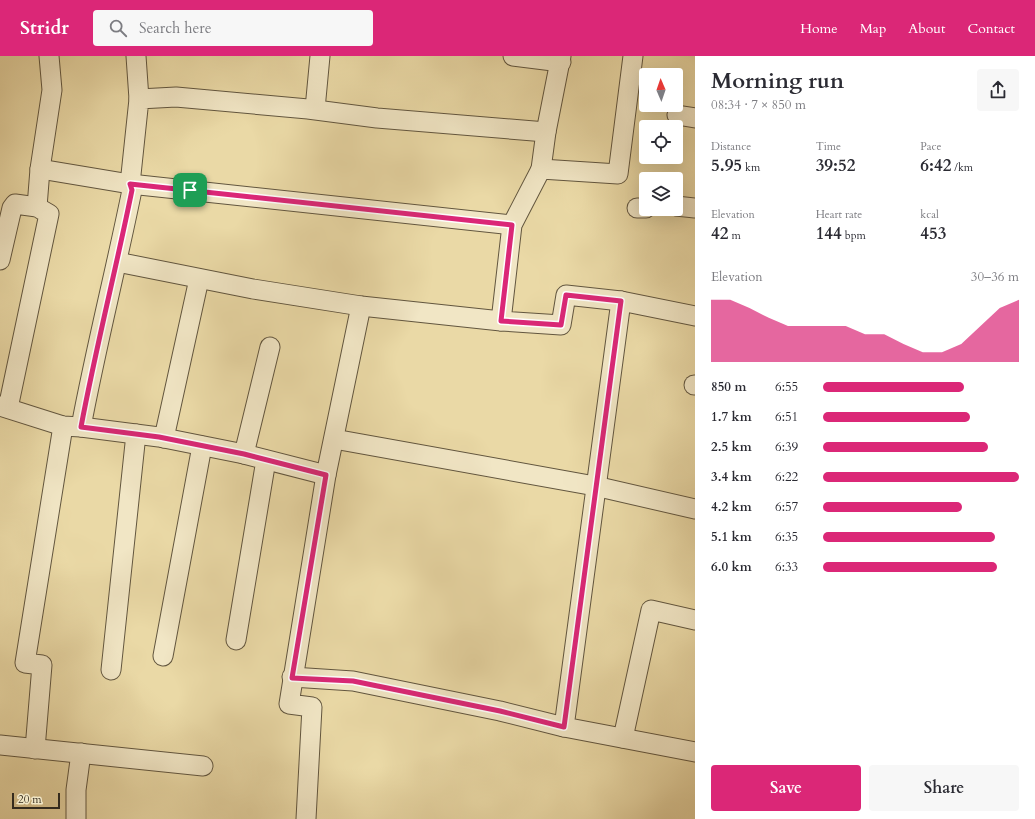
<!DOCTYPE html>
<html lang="en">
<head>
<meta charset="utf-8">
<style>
	:root { --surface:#fff; --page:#f7f7f7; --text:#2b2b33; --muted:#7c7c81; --accent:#db2777 }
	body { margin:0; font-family:Cardo,serif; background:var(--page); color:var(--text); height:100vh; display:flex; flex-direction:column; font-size:15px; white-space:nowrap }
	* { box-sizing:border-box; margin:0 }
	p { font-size:13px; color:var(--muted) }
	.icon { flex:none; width:22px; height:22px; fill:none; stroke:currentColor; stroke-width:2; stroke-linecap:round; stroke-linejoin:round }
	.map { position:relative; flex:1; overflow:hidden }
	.panel { display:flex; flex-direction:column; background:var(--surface); width:340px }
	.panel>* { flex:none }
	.needle { width:26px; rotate:358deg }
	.tools { position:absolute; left:639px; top:12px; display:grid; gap:8px }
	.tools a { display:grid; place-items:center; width:44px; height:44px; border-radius:4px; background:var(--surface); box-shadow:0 4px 16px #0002; font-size:20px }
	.scale { position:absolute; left:12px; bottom:10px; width:48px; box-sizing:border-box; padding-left:4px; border:2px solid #352b1d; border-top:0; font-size:11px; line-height:14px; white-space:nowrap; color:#352b1d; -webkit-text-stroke:3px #f1e6c5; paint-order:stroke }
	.pin { position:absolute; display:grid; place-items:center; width:34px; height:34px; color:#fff; margin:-17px; border-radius:8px; box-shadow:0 2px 6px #0006 }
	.round { display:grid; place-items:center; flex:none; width:42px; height:42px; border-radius:4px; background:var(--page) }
	.summary { display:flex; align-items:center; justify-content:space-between; height:68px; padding:0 16px }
	h1 { font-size:22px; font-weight:800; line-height:30px }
	.figures { display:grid; grid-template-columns:repeat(3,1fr); gap:6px; height:68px; padding:4px 16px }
	.figures div { display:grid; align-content:center }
	.figures b { font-size:17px; font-weight:800 }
	.figures small { font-size:11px; font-weight:400 }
	.figures p { font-size:11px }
	.chart { height:112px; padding:8px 16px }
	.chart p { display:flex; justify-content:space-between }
	.chart svg { width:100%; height:72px; margin-top:4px; fill:var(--accent); opacity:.7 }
	.primary-button { display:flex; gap:8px; margin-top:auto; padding:8px 16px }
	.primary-button a { flex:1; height:46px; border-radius:4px; background:var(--accent); color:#fff; font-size:16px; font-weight:800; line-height:46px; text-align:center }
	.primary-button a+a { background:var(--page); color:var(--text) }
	ul { padding:0 16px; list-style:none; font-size:13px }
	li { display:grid; grid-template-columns:64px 48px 1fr; align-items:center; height:30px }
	li i { height:10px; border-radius:5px; background:var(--accent) }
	header { display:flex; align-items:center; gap:24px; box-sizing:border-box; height:56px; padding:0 20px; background:var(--accent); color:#fff }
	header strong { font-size:19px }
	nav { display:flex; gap:22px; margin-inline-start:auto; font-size:14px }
	.search { width:280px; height:36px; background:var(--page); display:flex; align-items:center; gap:10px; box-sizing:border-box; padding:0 14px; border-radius:4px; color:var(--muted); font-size:15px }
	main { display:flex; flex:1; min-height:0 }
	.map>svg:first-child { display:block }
</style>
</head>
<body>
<header>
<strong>Stridr</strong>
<div class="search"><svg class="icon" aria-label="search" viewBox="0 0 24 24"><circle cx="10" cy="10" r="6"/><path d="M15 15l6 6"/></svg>Search here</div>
<nav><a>Home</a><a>Map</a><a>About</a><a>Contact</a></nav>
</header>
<main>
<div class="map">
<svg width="695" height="763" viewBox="0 0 695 763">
	<rect width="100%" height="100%" fill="#ead9a6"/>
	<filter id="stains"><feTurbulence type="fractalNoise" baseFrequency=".005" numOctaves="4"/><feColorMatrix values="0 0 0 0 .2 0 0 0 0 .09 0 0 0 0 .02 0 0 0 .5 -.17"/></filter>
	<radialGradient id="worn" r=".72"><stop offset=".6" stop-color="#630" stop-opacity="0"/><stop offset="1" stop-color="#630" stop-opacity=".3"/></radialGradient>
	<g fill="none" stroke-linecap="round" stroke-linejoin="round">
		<g stroke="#62563f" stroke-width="21">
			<g id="minor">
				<path d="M136,0L139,43"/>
				<path d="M513,0L561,6"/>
				<path d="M633,0L618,118L541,113L512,169L501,265L561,269L566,239L621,245L695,260"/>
				<path d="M315,53L320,0"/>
				<path d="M677,59L695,62"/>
				<path d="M40,113L130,128L512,169"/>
				<path d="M541,113L546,76L561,0"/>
				<path d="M676,150L695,152"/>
				<path d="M37,151L40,113L52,34L49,0"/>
				<path d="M637,152H646"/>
				<path d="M0,204L12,152L15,148L37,151L49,158L8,352"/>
				<path d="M117,206L253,233L361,250L501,265"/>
				<path d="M621,245C601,387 584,529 564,671L695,696"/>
				<path d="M694,329H695"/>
				<path d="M0,350L63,370L81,371L159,381L244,398L326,419"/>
				<path d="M81,371C96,291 116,213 132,134L130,128L139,43L176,41L308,53L377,62L546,76"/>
				<path d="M164,382L199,223"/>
				<path d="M334,383L595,430L695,453"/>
				<path d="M244,398L270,291"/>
				<path d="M236,584L266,404"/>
				<path d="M163,600L202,390"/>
				<path d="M111,614L136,378"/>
				<path d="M292,621L353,625L500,655L564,671"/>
				<path d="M623,682L651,554L695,564"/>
				<path d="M0,689L203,710"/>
				<path d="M35,693L42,609L25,607L63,370"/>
				<path d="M76,763V734L81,697"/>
				<path d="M306,763L312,651L289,648L326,419L361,250"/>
			</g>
		</g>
		<use href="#minor" stroke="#f1e6c5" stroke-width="19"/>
	</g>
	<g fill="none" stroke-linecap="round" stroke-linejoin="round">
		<g stroke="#fff" stroke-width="8">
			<path id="route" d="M130,128L512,169L501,265L561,269L566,239L621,245C601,387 584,529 564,671L500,655L353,625L292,622L326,419L244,398L159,381L81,371C96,291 116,213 132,134Z"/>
		</g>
		<use href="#route" stroke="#db2777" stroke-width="5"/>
	</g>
	<rect width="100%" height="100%" filter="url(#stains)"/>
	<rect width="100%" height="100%" fill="url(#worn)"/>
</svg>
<div class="tools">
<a><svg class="needle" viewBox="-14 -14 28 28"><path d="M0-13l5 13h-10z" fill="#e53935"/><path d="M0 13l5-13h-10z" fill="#7c7c81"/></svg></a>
<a><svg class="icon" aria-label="locate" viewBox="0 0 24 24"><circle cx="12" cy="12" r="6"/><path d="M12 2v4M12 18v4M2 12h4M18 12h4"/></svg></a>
<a><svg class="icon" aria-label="layers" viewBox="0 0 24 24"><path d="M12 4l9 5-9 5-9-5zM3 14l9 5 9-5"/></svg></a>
</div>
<div class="scale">20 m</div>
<div class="pin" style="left:190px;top:134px;background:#1e9e55"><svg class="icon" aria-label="arrive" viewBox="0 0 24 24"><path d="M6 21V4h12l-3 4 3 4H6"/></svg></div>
</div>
<section class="panel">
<div class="summary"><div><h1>Morning run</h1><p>08:34 · 7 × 850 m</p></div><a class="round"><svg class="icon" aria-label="share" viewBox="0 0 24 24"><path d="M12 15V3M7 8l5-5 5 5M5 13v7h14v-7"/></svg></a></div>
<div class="figures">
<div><p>Distance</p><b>5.95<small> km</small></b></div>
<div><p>Time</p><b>39:52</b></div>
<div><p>Pace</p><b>6:42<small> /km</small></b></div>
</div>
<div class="figures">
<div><p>Elevation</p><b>42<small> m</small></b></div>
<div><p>Heart rate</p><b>144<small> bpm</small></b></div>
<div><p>kcal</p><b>453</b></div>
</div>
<div class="chart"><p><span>Elevation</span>30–36 m</p>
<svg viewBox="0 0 160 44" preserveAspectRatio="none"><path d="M0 44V6L10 6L20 11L30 17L40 22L50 22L60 22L70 22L80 27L90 27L100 33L110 38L120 38L130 33L140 22L150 11L160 6V44z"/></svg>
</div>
<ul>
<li><b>850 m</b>6:55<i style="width:72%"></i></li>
<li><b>1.7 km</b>6:51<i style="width:75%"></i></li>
<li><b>2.5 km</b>6:39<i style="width:84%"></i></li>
<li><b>3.4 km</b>6:22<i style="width:100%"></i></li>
<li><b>4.2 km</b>6:57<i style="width:71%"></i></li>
<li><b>5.1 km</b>6:35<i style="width:88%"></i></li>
<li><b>6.0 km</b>6:33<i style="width:89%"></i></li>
</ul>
<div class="primary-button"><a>Save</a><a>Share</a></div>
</section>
</main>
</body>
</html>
